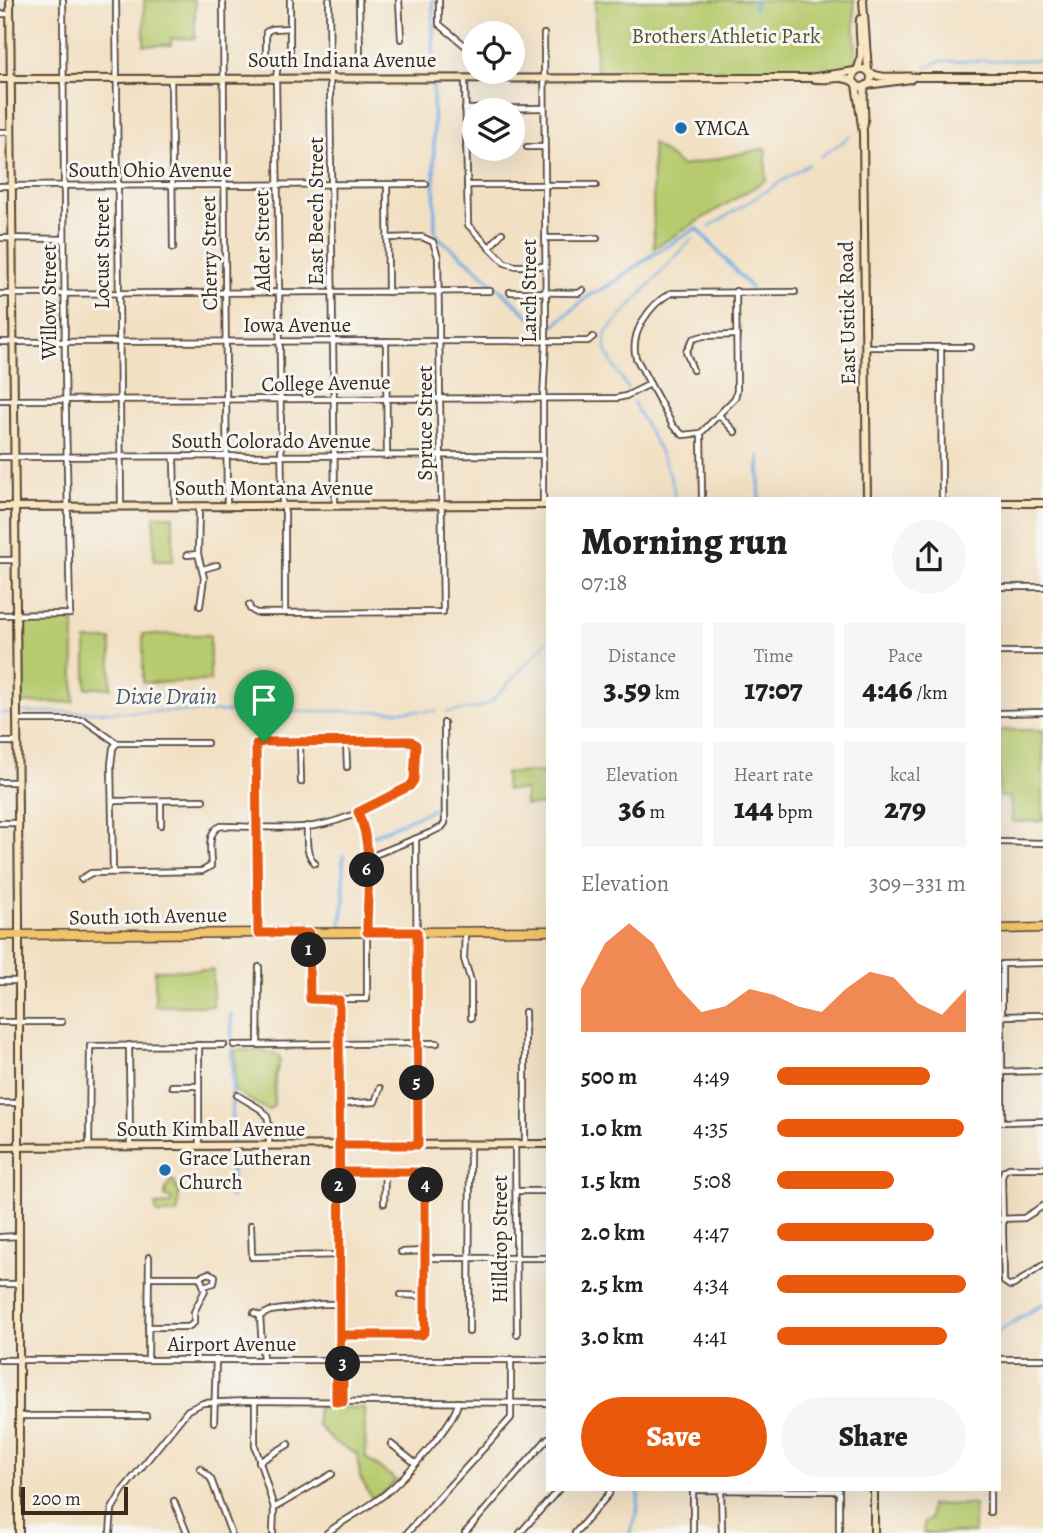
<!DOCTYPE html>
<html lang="en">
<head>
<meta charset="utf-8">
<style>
	:root { --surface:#fff; --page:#f6f6f6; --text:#202124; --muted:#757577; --accent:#ea580c }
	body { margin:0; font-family:Alegreya,serif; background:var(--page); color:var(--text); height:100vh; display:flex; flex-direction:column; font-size:26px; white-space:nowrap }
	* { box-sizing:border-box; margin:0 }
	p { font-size:23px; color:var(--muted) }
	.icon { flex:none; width:38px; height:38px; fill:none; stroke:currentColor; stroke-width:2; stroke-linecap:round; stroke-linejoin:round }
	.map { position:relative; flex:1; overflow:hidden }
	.side { position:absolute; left:546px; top:497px; width:455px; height:994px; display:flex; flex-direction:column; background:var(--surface); border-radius:0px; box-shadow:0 7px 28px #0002 }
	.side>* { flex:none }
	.tools { position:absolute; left:462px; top:21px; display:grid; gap:14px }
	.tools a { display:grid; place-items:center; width:63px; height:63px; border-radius:50%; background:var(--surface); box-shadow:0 7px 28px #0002; font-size:35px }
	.scale { position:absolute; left:21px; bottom:18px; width:107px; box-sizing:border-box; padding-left:7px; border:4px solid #3b2a1e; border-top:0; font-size:19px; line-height:24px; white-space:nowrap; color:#3b2a1e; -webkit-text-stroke:5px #f6f6f2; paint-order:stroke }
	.pin { position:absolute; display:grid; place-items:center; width:60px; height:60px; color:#fff; margin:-72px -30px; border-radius:50% 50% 50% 0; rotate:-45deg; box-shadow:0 0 7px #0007 }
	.pin .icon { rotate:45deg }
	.km { position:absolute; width:35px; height:35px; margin:-18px; border-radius:50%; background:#222; color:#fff; font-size:19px; line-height:35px; text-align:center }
	.round { display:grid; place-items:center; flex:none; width:74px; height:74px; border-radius:37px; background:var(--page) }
	.headline { display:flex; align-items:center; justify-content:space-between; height:119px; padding:0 35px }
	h1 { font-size:38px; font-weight:800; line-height:52px }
	.metrics { display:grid; grid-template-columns:repeat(3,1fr); gap:10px; height:119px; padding:7px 35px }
	.metrics div { display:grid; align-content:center; border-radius:0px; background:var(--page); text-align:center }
	.metrics b { font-size:30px; font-weight:800 }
	.metrics small { font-size:19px; font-weight:400 }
	.metrics p { font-size:19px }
	.chart { height:196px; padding:14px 35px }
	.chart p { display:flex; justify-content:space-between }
	.chart svg { width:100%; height:126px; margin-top:7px; fill:var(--accent); opacity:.7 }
	.button { display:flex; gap:14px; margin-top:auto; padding:14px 35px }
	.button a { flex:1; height:80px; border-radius:42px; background:var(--accent); color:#fff; font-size:28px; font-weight:800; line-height:80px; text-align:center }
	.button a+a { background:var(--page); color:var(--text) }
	ul { padding:0 35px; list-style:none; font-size:23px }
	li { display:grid; grid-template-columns:112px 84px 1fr; align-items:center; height:52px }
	li i { height:18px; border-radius:9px; background:var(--accent) }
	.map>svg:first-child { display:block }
</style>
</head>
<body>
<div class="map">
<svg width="1043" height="1533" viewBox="0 0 1043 1533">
	<rect width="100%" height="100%" fill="#f6f6f2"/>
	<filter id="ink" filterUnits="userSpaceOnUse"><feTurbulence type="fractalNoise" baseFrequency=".0143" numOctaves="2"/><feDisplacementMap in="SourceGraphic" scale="14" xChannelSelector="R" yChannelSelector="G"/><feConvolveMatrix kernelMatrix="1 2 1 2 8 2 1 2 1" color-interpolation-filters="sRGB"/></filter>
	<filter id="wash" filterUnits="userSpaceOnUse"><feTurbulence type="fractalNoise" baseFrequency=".00686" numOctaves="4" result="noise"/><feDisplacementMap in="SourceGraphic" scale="28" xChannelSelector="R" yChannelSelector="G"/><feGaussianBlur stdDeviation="1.57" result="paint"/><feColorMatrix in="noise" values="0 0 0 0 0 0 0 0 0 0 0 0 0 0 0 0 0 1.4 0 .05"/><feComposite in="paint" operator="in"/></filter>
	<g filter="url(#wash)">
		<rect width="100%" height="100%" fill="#f2e0c3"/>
		<g fill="#b7ca6e" stroke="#797a46" stroke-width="2">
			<path d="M144,0H195V38L171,39V45H144Z"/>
			<path d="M595,0H854L856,60L850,66L832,70L596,71Z"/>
			<path d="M652,143L682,166L766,148V180L654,248Z"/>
			<rect x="154" y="516" width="19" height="45"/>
			<path d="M74,620V702L21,703L20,622Z"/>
			<path d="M143,634L210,635V681L143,683Z"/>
			<rect x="86" y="640" width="25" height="48"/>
			<path d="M999,730H1043V821L1012,822L1010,797H999Z"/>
			<path d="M544,772V805H525V790H506L505,773Z"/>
			<rect x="155" y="970" width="58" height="36"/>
			<path d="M235,1050H261L279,1056L280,1061L275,1077L274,1106L268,1110L235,1091Z"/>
			<path d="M172,1180L175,1182L176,1188H179L178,1211L176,1214H157L155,1205L171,1204V1198L165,1197C165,1190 166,1186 172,1180Z"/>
			<path d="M317,1407L364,1408L366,1458L396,1480L387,1490L372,1499L360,1477L357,1454L332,1441L317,1424Z"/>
			<path d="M974,1504V1533H923L924,1523L930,1519V1505Z"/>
		</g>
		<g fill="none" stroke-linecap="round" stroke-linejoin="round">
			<g stroke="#71aee3" stroke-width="2">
				<path d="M926,68L940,61L1043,60"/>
				<path d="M820,157L851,136"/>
				<path d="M709,227L809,164"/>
				<path d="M628,389C619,373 600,351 606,332L693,238"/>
				<path d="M633,402C647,430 673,467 675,499"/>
				<path d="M23,712L436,711"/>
				<path d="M447,712L477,708L491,702L548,641"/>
				<path d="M0,713H10"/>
			</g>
			<g stroke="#71aee3" stroke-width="3.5">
				<path d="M754,8L756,0"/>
				<path d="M433,73V0"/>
				<path d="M433,83L435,231L439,238L468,261L540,326"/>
				<path d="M553,326L590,295L610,285L652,255L697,228L751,288"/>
				<path d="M759,456V499"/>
				<path d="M372,836L438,807"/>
				<path d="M341,925L344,901L343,856"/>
				<path d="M231,1014L232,1040"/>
				<path d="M232,1049V1142"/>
				<path d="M231,1198L232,1149"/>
				<path d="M999,1331L1043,1304"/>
				<path d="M630,1533L637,1513L639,1489"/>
			</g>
		</g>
	</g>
	<g filter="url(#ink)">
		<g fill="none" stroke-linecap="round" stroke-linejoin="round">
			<g stroke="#564537" stroke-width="8">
				<g id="street">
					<path d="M116,0L121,506"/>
					<path d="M223,0L227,506"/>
					<path d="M329,0L335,506"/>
					<path d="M359,0L360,60"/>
					<path d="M399,0L401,39"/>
					<path d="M439,0V24L468,48"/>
					<path d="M0,14H10"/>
					<path d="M278,63L266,54V32L272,29L290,28"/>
					<path d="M171,78L173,248"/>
					<path d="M465,79L468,225L505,263L516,266H545"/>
					<path d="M465,109L543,108"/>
					<path d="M0,132H11"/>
					<path d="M466,147H474"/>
					<path d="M527,147H544"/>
					<path d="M387,185L388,292"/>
					<path d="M467,185H596"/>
					<path d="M0,186L426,184"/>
					<path d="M0,238L64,239"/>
					<path d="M545,238H597"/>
					<path d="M489,248L502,233"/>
					<path d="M510,292L579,293L583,290"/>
					<path d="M0,294L490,291"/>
					<path d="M386,341L387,456"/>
					<path d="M0,342L588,341L593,337"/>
					<path d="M865,347H971"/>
					<path d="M941,347L942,499"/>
					<path d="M693,370L686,352L693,339L703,336L737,335"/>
					<path d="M0,400L617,398L626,396L650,384"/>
					<path d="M719,415L735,432"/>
					<path d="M701,433L683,435L673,426L636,358C629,333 650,304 671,293L795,292"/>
					<path d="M0,457L543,455"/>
					<path d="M174,457L175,506"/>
					<path d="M702,499L701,433L735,398L737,390L736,291"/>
					<path d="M543,505V399L546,341L544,34"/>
					<path d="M199,506L198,554L204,578L200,606"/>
					<path d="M187,555L198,554"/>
					<path d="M0,560H15"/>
					<path d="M203,569L217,565"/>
					<path d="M999,587H1043"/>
					<path d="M249,605L250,609L256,613L443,612L438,257L433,242L422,237L388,238"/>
					<path d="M285,613V513L282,501L276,78L278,63L287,57L290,51V0"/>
					<path d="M0,615L70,614L65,370L63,0"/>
					<path d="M999,652H1043"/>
					<path d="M999,713L1043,712"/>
					<path d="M17,720H84L117,743H207"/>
					<path d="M346,741L347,767"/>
					<path d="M0,742H17"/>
					<path d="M300,742L301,782"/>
					<path d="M0,782H17"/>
					<path d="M112,801L203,800"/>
					<path d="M161,801V825"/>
					<path d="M0,823H18"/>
					<path d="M307,826C307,840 305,853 315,863"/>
					<path d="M416,839L418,1144"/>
					<path d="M999,842L1043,843"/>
					<path d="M367,858L432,832L442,827L445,823L444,723"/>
					<path d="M113,872L111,765L113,748L117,743"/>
					<path d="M81,879L91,873L202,871L211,866C211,852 206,831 221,826C251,826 285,830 314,826C347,821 382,802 410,786L414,780L416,745L414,742L257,743L256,744L258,933"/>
					<path d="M465,932L464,959L471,981V1018"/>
					<path d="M309,933L310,999H367V844L365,829L358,812"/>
					<path d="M1043,963L1002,964V1122L1043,1121"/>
					<path d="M0,981H19"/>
					<path d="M339,1000L340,1360"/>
					<path d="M525,1012V1144"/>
					<path d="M1003,1016L1043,1015"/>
					<path d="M0,1022H62"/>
					<path d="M129,1045L130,1147"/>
					<path d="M199,1045V1146"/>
					<path d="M234,1045L437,1043"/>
					<path d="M258,1045L259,967"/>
					<path d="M1002,1072L1043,1071"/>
					<path d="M172,1086H199"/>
					<path d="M237,1095C268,1115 270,1107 269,1146"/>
					<path d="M0,1103H18"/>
					<path d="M339,1104L375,1102L380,1088"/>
					<path d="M515,1144L517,1334"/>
					<path d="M89,1147L90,1046L224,1045"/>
					<path d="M1043,1168H1009L1004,1171L1002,1177L1004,1282L1010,1286L1014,1285L1043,1265"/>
					<path d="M339,1172H421L426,1178V1331L422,1335L340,1336"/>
					<path d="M516,1191H548"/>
					<path d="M384,1203L385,1172"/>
					<path d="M999,1219L1024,1218L1043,1206"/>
					<path d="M251,1225L252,1257L340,1255"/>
					<path d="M0,1237L19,1236"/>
					<path d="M401,1252L425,1251"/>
					<path d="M425,1258H548"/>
					<path d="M149,1277H200L209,1273L215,1276L214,1283L204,1286"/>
					<path d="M0,1284H19"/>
					<path d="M401,1295L425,1296"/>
					<path d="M254,1313L260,1316"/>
					<path d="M148,1327H188L194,1323V1312L205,1290L200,1277"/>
					<path d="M469,1332L470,1145"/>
					<path d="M148,1359L149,1257"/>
					<path d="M999,1359H1043"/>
					<path d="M0,1360H548"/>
					<path d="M263,1360L260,1316L270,1311L321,1304H340"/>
					<path d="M336,1360V1402"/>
					<path d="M255,1401V1446L274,1508L273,1533"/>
					<path d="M343,1402V1360"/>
					<path d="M20,1416H146"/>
					<path d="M214,1422L216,1359"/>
					<path d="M391,1444L415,1463"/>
					<path d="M259,1462L289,1444"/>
					<path d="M200,1468L211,1479L231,1533"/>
					<path d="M990,1489V1512"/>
					<path d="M693,1490L839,1491V1533"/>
					<path d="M693,1490V1533"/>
					<path d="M721,1490L722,1533"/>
					<path d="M174,1501L187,1533"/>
					<path d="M274,1508L332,1474"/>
					<path d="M110,1533L112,1509L123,1490L188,1410L203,1403L247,1401L548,1403"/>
					<path d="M327,1533C345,1519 367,1509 385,1494C403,1479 456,1423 458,1402"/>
					<path d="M407,1533L511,1418V1359"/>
					<path d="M465,1533L548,1438"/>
					<path d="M520,1533L559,1489"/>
					<path d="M575,1533L609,1494L610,1489"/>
				</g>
			</g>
			<g stroke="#564537" stroke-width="10">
				<g id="secondary">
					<path d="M10,0L19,915V1533"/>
					<path d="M863,0L868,71"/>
					<circle cx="862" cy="78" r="9"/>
					<path d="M857,70C865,55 858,36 860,19"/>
					<path d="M870,73C883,80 901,75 917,77H1043"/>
					<path d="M811,78C826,83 840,73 854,82"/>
					<path d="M0,79L809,78L855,71"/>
					<path d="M856,84L863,133L867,499"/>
					<path d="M867,85L911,79"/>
					<path d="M863,128C867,114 861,101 865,86"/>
					<path d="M999,503H1043"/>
					<path d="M0,507L548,505"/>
					<path d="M0,1147L548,1144"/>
					<path d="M874,1489V1533"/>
				</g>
			</g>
			<g stroke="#564537" stroke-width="11">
				<g id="primary">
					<path d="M999,929L1043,928"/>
					<path d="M0,935L548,931"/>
				</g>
			</g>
			<use href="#street" stroke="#fff" stroke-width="4.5"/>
			<use href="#secondary" stroke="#f9e7c3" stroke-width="6"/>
			<use href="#primary" stroke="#f1c36a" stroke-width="8"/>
		</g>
	</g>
	<g fill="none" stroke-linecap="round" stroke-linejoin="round" filter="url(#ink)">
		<g stroke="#fff" stroke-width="14">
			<path id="route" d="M264,742L256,744L258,933H309L310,999L339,1000C339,1120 339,1240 340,1360H336V1402H343V1360H340V1335H422L425,1331V1175L421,1172H339V1145H418L417,932H367C367,893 374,848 358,812L410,786L414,780L416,745L411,741L264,742"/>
		</g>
		<use href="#route" stroke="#ea580c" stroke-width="9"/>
	</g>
	<g fill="#1f6fb2" stroke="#f6f6f2" stroke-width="2.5">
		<circle cx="681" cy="128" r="7"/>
		<circle cx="165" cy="1170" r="7"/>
	</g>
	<g text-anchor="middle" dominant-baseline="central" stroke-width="6" stroke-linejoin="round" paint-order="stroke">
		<g font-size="21" fill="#5a5232" stroke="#f6f6f2">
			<text x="726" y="36">Brothers Athletic Park</text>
		</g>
		<g font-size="21" fill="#3b2a1e" stroke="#f6f6f2">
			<text x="342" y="60">South Indiana Avenue</text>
			<text x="150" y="170">South Ohio Avenue</text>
			<text transform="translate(316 211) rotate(-90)">East Beech Street</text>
			<text transform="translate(262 241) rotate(-91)">Alder Street</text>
			<text transform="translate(102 253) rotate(-90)">Locust Street</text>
			<text transform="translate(209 253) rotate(-91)">Cherry Street</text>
			<text transform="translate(529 291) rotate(-90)">Larch Street</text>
			<text transform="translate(49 302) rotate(-90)">Willow Street</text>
			<text transform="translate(847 313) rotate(-91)">East Ustick Road</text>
			<text x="297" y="325">Iowa Avenue</text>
			<text transform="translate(326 383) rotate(-1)">College Avenue</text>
			<text transform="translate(425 423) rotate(-90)">Spruce Street</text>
			<text x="271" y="441">South Colorado Avenue</text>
			<text x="274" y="488">South Montana Avenue</text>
			<text transform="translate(148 916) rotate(-1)">South 10th Avenue</text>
			<text x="211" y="1129">South Kimball Avenue</text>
			<text transform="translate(500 1239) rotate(-90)">Hilldrop Street</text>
			<text x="232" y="1344">Airport Avenue</text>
		</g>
		<g font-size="21" fill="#3b2a1e" stroke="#f6f6f2" text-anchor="start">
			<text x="695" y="128">YMCA</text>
			<text x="179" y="1158">Grace Lutheran<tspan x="179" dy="24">Church</tspan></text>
		</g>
		<g font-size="23" font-style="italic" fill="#4e5863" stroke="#f6f6f2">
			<text x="166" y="696">Dixie Drain</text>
		</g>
	</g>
</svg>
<div class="tools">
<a><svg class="icon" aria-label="locate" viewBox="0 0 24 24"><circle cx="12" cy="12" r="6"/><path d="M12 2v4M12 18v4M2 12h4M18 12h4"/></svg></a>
<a><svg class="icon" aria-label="layers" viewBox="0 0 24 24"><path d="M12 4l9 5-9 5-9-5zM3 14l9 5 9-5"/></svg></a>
</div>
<div class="scale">200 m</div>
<div class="pin" style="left:264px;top:742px;background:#1e9e55"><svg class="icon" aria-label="arrive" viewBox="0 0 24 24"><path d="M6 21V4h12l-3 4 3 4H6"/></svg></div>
<b class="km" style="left:309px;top:950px">1</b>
<b class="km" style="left:339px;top:1186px">2</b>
<b class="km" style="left:343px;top:1364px">3</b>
<b class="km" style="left:426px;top:1185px">4</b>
<b class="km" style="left:417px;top:1083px">5</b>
<b class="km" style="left:367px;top:870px">6</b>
<section class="side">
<div class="headline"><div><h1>Morning run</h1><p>07:18</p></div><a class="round"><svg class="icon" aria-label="share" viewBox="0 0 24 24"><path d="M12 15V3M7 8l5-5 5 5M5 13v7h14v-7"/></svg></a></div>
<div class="metrics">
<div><p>Distance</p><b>3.59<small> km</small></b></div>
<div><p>Time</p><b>17:07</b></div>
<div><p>Pace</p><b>4:46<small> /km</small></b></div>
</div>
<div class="metrics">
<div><p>Elevation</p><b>36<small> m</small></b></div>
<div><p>Heart rate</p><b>144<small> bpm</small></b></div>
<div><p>kcal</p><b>279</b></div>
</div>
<div class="chart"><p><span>Elevation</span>309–331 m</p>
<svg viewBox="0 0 160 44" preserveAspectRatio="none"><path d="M0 44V29L10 13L20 6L30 13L40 28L50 37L60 35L70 29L80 31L90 35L100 37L110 29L120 23L130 25L140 34L150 38L160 29V44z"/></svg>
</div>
<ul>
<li><b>500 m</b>4:49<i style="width:81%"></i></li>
<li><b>1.0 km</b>4:35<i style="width:99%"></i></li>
<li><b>1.5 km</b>5:08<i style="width:62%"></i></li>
<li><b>2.0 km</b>4:47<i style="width:83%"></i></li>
<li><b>2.5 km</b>4:34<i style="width:100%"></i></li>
<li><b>3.0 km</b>4:41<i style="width:90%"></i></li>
</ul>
<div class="button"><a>Save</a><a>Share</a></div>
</section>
</div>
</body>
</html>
